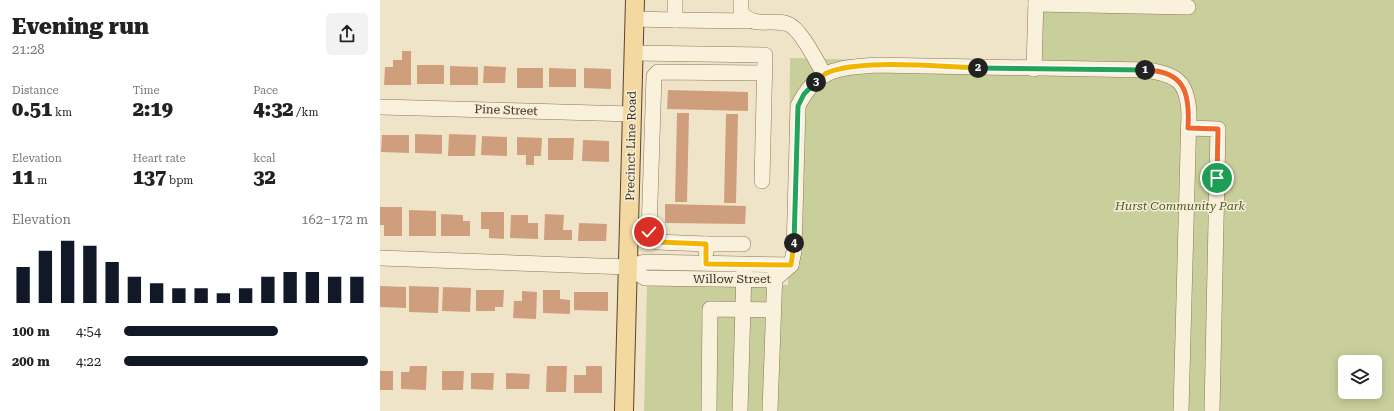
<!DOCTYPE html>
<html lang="en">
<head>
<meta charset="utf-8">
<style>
	:root { --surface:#fff; --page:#f2f2f2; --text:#222; --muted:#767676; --accent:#111827 }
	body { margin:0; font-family:"Roboto Serif",serif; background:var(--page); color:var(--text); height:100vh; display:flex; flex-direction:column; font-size:15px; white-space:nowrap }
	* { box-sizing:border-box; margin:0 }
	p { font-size:13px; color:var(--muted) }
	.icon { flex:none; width:22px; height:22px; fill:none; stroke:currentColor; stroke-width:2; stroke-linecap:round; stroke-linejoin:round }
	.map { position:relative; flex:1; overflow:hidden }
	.sheet { display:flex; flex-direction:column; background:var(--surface); width:380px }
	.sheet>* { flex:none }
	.buttons { position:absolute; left:958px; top:355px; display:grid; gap:8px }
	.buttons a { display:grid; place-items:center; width:44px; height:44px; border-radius:6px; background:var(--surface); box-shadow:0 2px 10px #0003; font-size:20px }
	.pin { position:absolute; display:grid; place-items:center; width:34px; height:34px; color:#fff; margin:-17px; border:2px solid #fff; border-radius:50%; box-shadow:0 1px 4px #0007 }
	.km { position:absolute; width:20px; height:20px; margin:-10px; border-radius:50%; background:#222; color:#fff; font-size:11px; line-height:20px; text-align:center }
	.round { display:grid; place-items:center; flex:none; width:42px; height:42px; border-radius:6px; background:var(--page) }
	.head { display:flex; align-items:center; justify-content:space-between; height:68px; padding:0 12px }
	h1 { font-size:22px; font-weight:800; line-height:30px }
	.figures { display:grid; grid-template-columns:repeat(3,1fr); gap:6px; height:68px; padding:4px 12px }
	.figures div { display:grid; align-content:center }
	.figures b { font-size:20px; font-weight:800 }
	.figures small { font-size:11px; font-weight:400 }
	.figures p { font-size:11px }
	.chart { height:112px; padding:8px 12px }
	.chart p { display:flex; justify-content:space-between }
	.chart svg { width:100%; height:72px; margin-top:4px; stroke:var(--accent); stroke-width:6 }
	ul { padding:0 12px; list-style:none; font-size:13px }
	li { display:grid; grid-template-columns:64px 48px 1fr; align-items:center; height:30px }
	li i { height:10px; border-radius:5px; background:var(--accent) }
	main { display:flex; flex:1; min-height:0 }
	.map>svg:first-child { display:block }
</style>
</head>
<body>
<main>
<section class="sheet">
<div class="head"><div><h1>Evening run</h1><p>21:28</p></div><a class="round"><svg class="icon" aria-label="share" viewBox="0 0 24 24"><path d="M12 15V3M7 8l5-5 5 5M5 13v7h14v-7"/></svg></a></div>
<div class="figures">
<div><p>Distance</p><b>0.51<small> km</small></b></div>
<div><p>Time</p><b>2:19</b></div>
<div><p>Pace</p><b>4:32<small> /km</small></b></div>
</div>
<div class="figures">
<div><p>Elevation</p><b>11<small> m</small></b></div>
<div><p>Heart rate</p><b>137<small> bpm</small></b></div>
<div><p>kcal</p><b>32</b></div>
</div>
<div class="chart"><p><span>Elevation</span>162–172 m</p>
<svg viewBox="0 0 160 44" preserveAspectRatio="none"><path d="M5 44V22M15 44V12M25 44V6M35 44V9M45 44V19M55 44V28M65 44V32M75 44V35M85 44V35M95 44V38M105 44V35M115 44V28M125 44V25M135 44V25M145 44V28M155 44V28"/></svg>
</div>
<ul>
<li><b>100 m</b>4:54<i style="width:63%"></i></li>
<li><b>200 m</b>4:22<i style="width:100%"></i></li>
</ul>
</section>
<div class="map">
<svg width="1014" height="411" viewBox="0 0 1014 411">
	<rect width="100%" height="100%" fill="#f0e4c8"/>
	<path fill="#c9cf9b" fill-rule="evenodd" d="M649,0H1014V411H264L267,285H408L410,58L647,64ZM965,362H995V392H965Z"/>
	<g fill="#cf9f7d">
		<path d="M22,51H31V85H4L5,67H13V60H22Z"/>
		<rect x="37" y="65" width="27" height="19"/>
		<path d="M70,66L98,67V85H70Z"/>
		<path d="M104,66L126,67L125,83H103Z"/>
		<rect x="137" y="68" width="26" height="20"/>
		<path d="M169,68L196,69V87H169Z"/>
		<path d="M204,68L231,69V89L204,88Z"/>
		<path d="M288,90L368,92V111L287,109Z"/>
		<path d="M297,113H309L307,202H295Z"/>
		<path d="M346,114H358L356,203H344Z"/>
		<path d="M35,134L62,135V154L35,153Z"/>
		<path d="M69,134L96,135L95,156H68Z"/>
		<path d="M2,135H29V153L1,152Z"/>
		<path d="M102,136L127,137V156L101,155Z"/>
		<path d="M137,137L162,138L161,156H154V165H146V155H137Z"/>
		<path d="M168,138H194L193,160H168Z"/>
		<path d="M203,140L229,141V162L202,161Z"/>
		<path d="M285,204L366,206L365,224L285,223Z"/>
		<path d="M0,207H22V236H4V225H0Z"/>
		<path d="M29,210L56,211V236H29Z"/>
		<path d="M101,212H124V239L109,238V229H101Z"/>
		<path d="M61,214L83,215V221H90V236H61Z"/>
		<path d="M165,214L184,215L183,230H192V240H164Z"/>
		<path d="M131,215H148V223H158V239L130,238Z"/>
		<path d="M199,223L227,224L226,241H198Z"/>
		<path d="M0,286L26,287V308L0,307Z"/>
		<path d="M29,286L59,287L58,313L29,312Z"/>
		<path d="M63,287L91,288L90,312L62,311Z"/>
		<path d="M96,290H124L123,307H115V311H96Z"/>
		<path d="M163,290H180V299L190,300V314L163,313Z"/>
		<path d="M142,291L157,292L156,319L133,318L134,301H142Z"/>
		<path d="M194,292H228V311L194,310Z"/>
		<path d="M30,366H47L46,390L21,389V372H29Z"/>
		<path d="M167,366H187L186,392H166Z"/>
		<path d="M206,366H222V393H194V375H206Z"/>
		<rect x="0" y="371" width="13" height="19"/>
		<path d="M62,371H84L83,390H62Z"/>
		<path d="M91,373H114L113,390L91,389Z"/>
		<path d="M126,373L150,374L149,389H126Z"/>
	</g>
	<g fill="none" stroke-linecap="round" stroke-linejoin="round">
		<g stroke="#8d765c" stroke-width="16">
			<g id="minor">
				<path d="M295,0V20L369,21"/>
				<path d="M361,0V13C376,29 390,18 408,24C420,28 437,62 444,74"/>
				<path d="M656,4L808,7"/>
				<path d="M255,19L295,20"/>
				<path d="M254,53L385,55L382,181"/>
				<path d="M654,69L656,0"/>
				<path d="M0,107L252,114"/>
				<path d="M808,128L838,129L832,411"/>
				<path d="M326,244L277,242L271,239L269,232L274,76L278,72L384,73"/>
				<path d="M326,252V244H363"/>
				<path d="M0,258L248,267L265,262L411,265"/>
				<path d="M411,265L414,251L418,106C436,69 458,68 495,65L767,70C797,75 807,81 809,113L801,411"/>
				<path d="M248,267L265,278L394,280L411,265"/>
				<path d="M329,411L330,309L393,310"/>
				<path d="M360,411L364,270"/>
				<path d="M390,411L395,271"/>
			</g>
		</g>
		<g stroke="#5b4430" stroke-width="20">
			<path id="major" d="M244,411L255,0"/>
		</g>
		<use href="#minor" stroke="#faf1dc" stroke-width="15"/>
		<use href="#major" stroke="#f3d9a0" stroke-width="18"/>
	</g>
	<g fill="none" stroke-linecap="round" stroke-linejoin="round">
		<g stroke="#fff" stroke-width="8">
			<path id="split-1" d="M765,70C805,71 810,93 808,128L838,129L837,178"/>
		</g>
		<g stroke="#fff" stroke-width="8">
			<path id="split-2" d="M598,68L765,70"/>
		</g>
		<g stroke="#fff" stroke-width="8">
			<path id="split-3" d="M436,82C439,80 442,76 445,74C473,58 563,67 598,68"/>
		</g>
		<g stroke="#fff" stroke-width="8">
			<path id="split-4" d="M414,243L418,106L424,94L436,82"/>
		</g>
		<g stroke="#fff" stroke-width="8">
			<path id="split-5" d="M269,232L271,239L277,242L326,244V264L411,265L414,243"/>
		</g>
		<use href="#split-1" stroke="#f0652b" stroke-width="5"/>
		<use href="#split-2" stroke="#22a559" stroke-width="5"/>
		<use href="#split-3" stroke="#f5b400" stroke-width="5"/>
		<use href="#split-4" stroke="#22a559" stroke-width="5"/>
		<use href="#split-5" stroke="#f5b400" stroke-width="5"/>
	</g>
	<g text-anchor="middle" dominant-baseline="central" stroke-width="3" stroke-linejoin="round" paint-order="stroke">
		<g font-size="12" fill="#3d2e20" stroke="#f7eed8">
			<text transform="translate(126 110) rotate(2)">Pine Street</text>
			<text transform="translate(251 146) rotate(-89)">Precinct Line Road</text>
			<text x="352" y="279">Willow Street</text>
		</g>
		<g font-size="12" font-style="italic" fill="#4d5a26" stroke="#f7eed8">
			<text x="800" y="206">Hurst Community Park</text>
		</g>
	</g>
</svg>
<div class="buttons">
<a><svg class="icon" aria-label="layers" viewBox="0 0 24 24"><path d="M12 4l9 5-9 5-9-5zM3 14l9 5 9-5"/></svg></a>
</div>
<div class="pin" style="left:837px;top:178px;background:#1e9e55"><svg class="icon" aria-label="arrive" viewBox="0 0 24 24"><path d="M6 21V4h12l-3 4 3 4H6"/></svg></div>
<div class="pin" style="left:269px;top:232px;background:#d93025"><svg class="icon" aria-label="check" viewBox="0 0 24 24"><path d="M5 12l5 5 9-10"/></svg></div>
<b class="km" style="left:765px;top:70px">1</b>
<b class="km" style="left:598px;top:68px">2</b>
<b class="km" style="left:436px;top:82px">3</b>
<b class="km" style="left:414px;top:243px">4</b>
</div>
</main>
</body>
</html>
